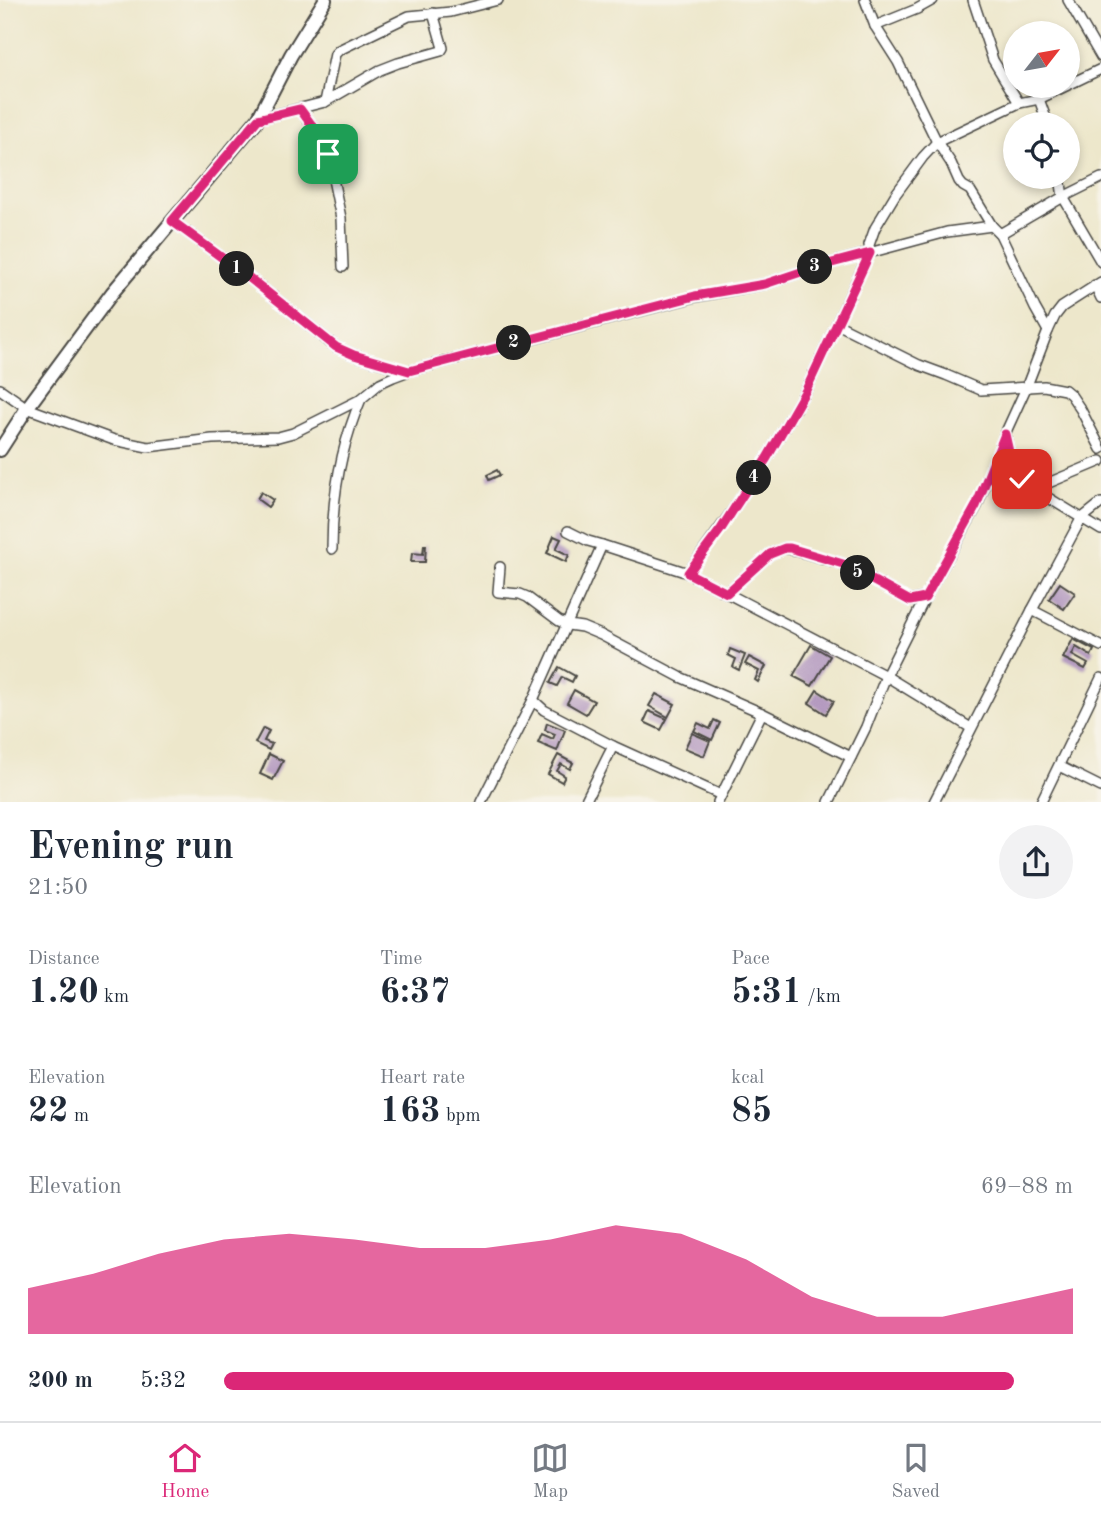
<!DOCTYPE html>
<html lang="en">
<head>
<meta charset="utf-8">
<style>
	:root { --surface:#fff; --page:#f2f2f3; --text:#1f2937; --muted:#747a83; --line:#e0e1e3; --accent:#db2777 }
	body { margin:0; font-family:"Old Standard TT",serif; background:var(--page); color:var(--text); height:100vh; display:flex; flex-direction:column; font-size:26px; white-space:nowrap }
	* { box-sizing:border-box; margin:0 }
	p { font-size:23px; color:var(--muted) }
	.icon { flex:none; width:38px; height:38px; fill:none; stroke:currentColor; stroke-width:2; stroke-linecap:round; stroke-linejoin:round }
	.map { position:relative; height:802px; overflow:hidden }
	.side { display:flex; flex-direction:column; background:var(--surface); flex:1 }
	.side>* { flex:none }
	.needle { width:46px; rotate:59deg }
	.fabs { position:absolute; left:1003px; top:21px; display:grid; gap:14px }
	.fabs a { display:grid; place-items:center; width:77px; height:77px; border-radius:50%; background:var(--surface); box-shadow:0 4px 10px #0003; font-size:35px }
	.pin { position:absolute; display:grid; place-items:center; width:60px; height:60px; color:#fff; margin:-30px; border-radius:14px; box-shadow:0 4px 10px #0006 }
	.km { position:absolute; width:35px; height:35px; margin:-18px; border-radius:50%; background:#222; color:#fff; font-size:19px; line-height:35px; text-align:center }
	.round { display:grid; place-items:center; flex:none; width:74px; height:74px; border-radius:37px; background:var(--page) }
	.overview { display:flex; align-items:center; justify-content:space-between; height:119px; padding:0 28px }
	h1 { font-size:38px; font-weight:600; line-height:52px }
	.metrics { display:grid; grid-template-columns:repeat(3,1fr); gap:10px; height:119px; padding:7px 28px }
	.metrics div { display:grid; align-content:center }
	.metrics b { font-size:35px; font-weight:600 }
	.metrics small { font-size:19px; font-weight:400 }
	.metrics p { font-size:19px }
	.chart { height:196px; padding:14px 28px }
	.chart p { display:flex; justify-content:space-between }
	.chart svg { width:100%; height:126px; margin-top:7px; fill:var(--accent); opacity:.7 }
	ul { padding:0 28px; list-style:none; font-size:23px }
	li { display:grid; grid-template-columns:112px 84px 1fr; align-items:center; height:52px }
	li i { height:18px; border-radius:9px; background:var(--accent) }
	.menu { display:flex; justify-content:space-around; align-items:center; height:98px; border-top:2px solid var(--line); background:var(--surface); font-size:19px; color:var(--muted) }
	.menu a { display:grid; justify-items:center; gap:4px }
	.menu .on { color:var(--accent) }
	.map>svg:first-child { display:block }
</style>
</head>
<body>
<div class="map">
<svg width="1101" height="802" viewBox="0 0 1101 802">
	<rect width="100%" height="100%" fill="#f7f3e8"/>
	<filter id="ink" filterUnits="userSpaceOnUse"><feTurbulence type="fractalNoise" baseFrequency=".0143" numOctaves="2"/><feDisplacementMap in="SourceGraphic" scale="14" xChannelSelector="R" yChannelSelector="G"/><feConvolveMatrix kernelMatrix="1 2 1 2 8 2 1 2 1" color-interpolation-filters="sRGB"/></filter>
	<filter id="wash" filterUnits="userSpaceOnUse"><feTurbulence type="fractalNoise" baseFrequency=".00686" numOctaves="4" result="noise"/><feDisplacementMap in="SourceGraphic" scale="28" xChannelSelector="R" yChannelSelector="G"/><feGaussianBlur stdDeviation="1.57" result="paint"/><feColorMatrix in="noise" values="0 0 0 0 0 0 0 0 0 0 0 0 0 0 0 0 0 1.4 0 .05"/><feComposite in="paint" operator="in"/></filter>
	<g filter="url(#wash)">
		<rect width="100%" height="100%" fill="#ede7cb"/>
		<g id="blocks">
			<g fill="#b49ac0">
				<path d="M497,470L500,475L489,480L487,475Z"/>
				<path d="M261,492L273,500L268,507L257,499Z"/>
				<path d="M554,536L561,539L556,549L569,555L566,562L547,553Z"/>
				<path d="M424,545H426L425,562H411L412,553L423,554Z"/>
				<path d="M1060,583L1075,593L1064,609L1049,599Z"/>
				<path d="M1073,639L1094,650L1091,656L1076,647L1072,655L1088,664L1085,669L1063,658Z"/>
				<path d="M811,645L830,656L812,686L793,676Z"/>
				<path d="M730,649L745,655L739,670L733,667L736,659L728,655Z"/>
				<path d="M749,657L766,666L758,682L755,680L759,671L745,664Z"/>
				<path d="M559,667L575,676L572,682L562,677L557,686L550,683Z"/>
				<path d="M574,690L594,701L586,714L567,703Z"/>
				<path d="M817,690L834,701L826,714L809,703Z"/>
				<path d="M656,694L675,704L668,717L649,706Z"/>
				<path d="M649,711L667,719L661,730L644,722Z"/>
				<path d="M714,720L720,723L712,740L694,731L698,723L710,729Z"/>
				<path d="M547,723L565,730L557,751L538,743L542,734L553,739L555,734L545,730Z"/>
				<path d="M263,728L269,731L264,741L272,744L269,750L255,743Z"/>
				<path d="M692,733L710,741L704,756L685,748Z"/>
				<path d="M269,754L283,761L273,780L260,774Z"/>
				<path d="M558,755L573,763L570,769L561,764L557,771L565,776L562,782L548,774Z"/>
			</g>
		</g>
	</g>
	<g filter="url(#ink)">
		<use href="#blocks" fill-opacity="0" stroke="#484743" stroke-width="2"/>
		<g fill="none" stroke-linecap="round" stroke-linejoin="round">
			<g stroke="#484743" stroke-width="12">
				<g id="minor">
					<path d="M865,0L875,26L898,62L937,142L951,163L959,181L963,186L970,190L992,226L1000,234L1035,308L1048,331"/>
					<path d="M973,0L993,60L1019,103"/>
					<path d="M1068,0L1101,57"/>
					<path d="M875,26L917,9L933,0"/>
					<path d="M1039,99L1048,124"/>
					<path d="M325,102L335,54L339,50L409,16L451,12L498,0"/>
					<path d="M300,109L326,145L341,218L343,267"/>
					<path d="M258,119L325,102L380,70L398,63L441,51L443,48L433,13"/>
					<path d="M1060,177L1063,197L1101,262"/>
					<path d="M172,221L247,276L336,347L354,355L407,371"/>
					<path d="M1000,234L1063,197L1101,178"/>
					<path d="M1101,282L1062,307L1055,316L1048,331L1026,388L1005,434L1011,461L1022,479L1034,489L1101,530"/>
					<path d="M1095,285L1101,298"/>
					<path d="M837,324L919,365L946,375L981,390L1044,386L1065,390L1071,395L1081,410L1101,449"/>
					<path d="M0,389L27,408L114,440L148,447L212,439L278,437L293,433L361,399L380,383L393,377L409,371L695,297L765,284L813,268L947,232L992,226"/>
					<path d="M1034,489L1101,461"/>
					<path d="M568,531L588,541L602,545"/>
					<path d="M332,549C332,498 341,446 361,399"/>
					<path d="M500,567L498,592L520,594L527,597L559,621L568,625L582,627L601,635L680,677L762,713L851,757"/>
					<path d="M688,573L735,507L767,458L806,390L870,252L869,245L875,228L895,195L923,157L937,142L1019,103L1039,99L1101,69"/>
					<path d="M727,593L770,554L785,548L790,549L843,564L910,601L925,598"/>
					<path d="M1032,610L1101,646"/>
					<path d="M533,700L544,710L613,746L721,795"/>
					<path d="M1059,766L1101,787"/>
					<path d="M481,802L533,700L602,545L688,573L886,676L971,728"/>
					<path d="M585,802L613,746"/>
					<path d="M718,802L762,713"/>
					<path d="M829,802L866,727L886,676L925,598L977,506L1005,434"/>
					<path d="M934,802L1032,610L1081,519L1101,503"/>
					<path d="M1041,802L1101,678"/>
				</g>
			</g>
			<g stroke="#484743" stroke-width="16">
				<path id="tertiary" d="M0,450L27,408L112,293L258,119L291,55L325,0"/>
			</g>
			<use href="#minor" stroke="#fff" stroke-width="9"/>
			<use href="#tertiary" stroke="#fff" stroke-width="12"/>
		</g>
	</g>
	<g fill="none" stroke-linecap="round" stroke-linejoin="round" filter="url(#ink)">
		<g stroke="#fff" stroke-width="14">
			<path id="route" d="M328,154L322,139L300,109L258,119L172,221L247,276L336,347L354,355L409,371L695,296L765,284L813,268L870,253L806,390L767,458L735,507L721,529L688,573L727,593L770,554L785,548H790L843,564L910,601L925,598L976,506L1005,434L1011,461L1022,479"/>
		</g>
		<use href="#route" stroke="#db2777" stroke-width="9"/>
	</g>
</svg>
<div class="fabs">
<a><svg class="needle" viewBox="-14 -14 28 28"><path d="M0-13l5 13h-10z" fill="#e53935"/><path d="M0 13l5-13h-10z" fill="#747a83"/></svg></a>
<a><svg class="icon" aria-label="locate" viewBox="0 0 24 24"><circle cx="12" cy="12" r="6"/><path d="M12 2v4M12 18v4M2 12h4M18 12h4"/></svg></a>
</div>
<div class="pin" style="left:328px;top:154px;background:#1e9e55"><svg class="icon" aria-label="arrive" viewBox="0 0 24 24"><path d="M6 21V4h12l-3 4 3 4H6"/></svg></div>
<div class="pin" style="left:1022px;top:479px;background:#d93025"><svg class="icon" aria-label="check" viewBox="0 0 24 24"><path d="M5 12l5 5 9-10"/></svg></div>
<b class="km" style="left:237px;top:269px">1</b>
<b class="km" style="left:514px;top:343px">2</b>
<b class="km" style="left:815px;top:267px">3</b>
<b class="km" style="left:754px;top:478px">4</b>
<b class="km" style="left:858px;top:573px">5</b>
</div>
<section class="side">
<div class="overview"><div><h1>Evening run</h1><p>21:50</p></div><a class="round"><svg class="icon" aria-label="share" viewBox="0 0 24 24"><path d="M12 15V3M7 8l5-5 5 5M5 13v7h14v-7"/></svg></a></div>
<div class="metrics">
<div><p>Distance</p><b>1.20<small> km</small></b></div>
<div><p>Time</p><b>6:37</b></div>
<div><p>Pace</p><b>5:31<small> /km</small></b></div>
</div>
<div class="metrics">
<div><p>Elevation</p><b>22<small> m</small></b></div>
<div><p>Heart rate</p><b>163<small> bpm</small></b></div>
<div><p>kcal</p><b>85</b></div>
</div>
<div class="chart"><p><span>Elevation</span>69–88 m</p>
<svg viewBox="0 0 160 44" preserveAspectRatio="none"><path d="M0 44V28L10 23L20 16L30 11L40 9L50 11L60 14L70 14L80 11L90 6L100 9L110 18L120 31L130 38L140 38L150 33L160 28V44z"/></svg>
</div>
<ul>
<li><b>200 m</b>5:32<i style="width:93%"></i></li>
</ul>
</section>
<nav class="menu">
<a class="on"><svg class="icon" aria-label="home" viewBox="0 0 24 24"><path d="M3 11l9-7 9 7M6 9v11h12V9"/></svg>Home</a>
<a><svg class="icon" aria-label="map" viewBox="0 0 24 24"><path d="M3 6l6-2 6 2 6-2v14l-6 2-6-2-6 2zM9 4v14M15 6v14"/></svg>Map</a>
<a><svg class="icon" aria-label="saved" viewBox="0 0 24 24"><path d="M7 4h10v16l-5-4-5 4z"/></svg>Saved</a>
</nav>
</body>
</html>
